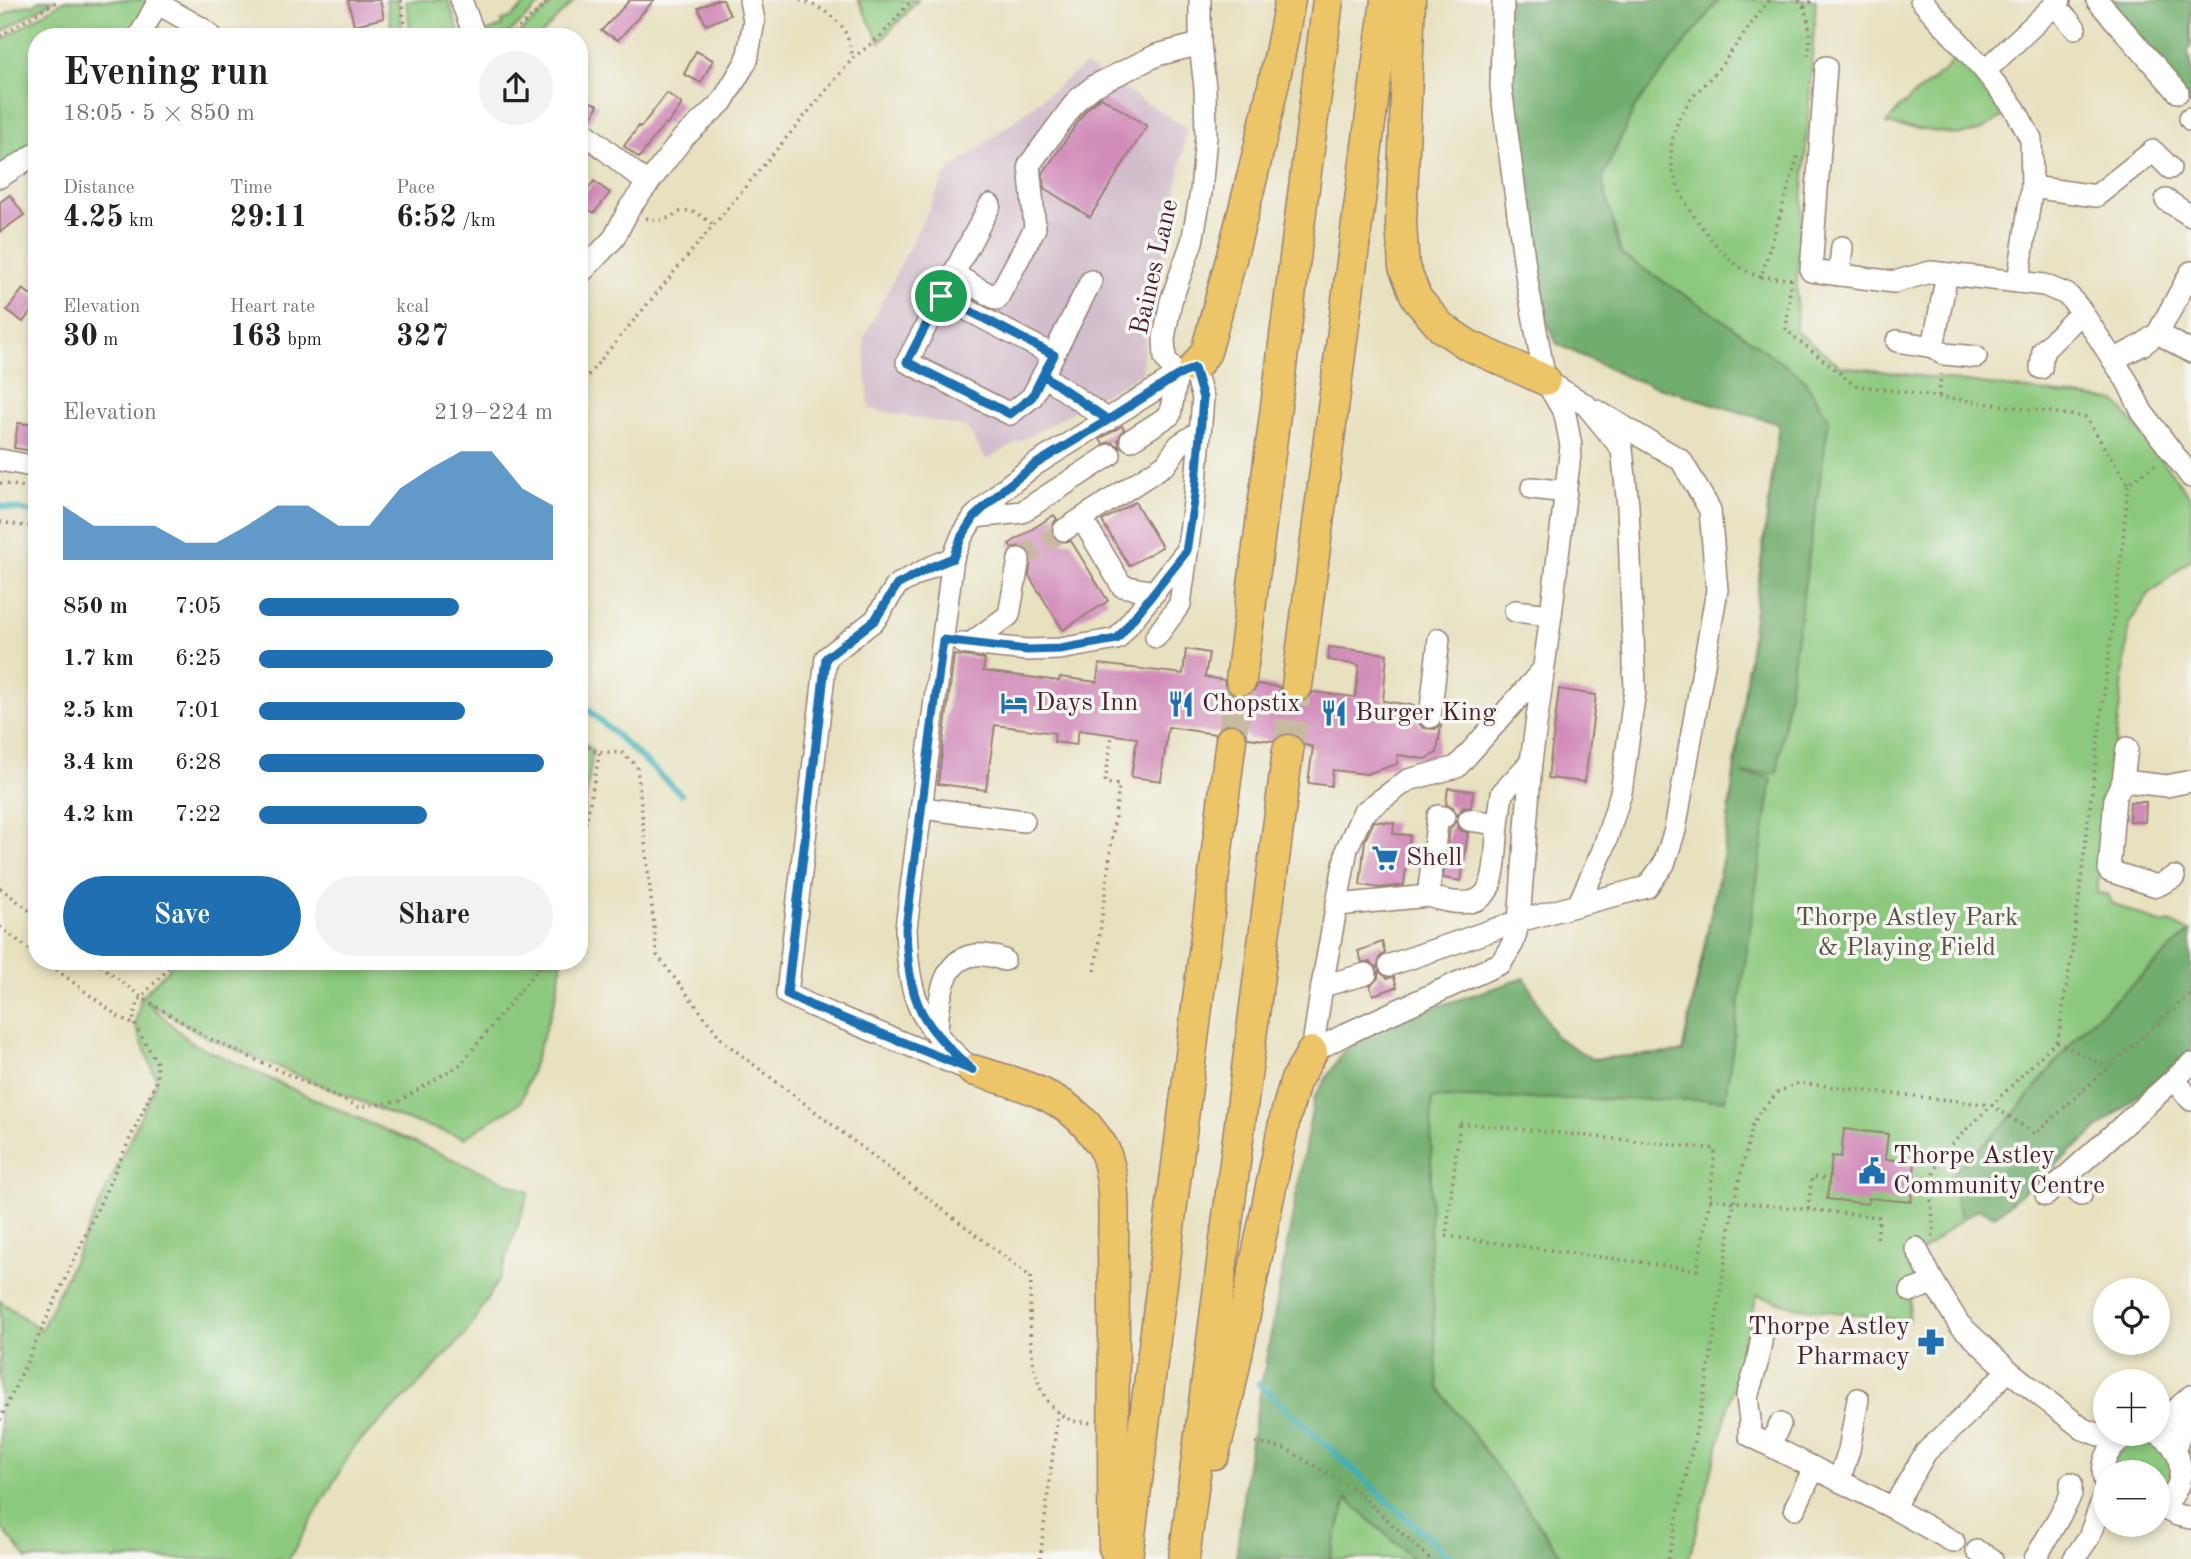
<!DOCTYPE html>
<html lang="en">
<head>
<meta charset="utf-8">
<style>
	:root { --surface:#fff; --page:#f2f2f2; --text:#222; --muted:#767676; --accent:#1f6fb2 }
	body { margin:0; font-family:"Old Standard TT",serif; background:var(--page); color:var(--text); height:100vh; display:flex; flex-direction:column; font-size:26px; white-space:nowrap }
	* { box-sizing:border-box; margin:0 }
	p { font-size:23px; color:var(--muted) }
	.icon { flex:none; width:38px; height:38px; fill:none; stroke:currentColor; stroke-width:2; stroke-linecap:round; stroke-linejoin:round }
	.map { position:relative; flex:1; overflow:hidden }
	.side { position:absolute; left:28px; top:28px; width:560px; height:942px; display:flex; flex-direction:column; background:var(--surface); border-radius:28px; box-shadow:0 4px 10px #0003 }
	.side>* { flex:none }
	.controls { position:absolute; left:2093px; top:1278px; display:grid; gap:14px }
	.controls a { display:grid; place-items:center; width:77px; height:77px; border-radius:50%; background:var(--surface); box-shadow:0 4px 10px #0003; font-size:35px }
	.pin { position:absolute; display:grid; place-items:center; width:60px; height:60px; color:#fff; margin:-30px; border:4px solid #fff; border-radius:50%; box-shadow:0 2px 7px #0007 }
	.round { display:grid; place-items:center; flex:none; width:74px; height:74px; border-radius:37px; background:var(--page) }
	.overview { display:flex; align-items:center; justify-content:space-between; height:119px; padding:0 35px }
	h1 { font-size:38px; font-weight:700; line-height:52px }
	.figures { display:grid; grid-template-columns:repeat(3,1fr); gap:10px; height:119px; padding:7px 35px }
	.figures div { display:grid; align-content:center }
	.figures b { font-size:30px; font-weight:700 }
	.figures small { font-size:19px; font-weight:400 }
	.figures p { font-size:19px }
	.chart { height:196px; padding:14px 35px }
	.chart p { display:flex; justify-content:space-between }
	.chart svg { width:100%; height:126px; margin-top:7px; fill:var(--accent); opacity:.7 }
	.primary-button { display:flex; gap:14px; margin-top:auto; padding:14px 35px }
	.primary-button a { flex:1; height:80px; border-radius:42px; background:var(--accent); color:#fff; font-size:28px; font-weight:700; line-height:80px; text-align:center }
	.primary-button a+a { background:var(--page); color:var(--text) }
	ul { padding:0 35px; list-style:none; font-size:23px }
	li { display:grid; grid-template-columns:112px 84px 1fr; align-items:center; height:52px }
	li i { height:18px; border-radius:9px; background:var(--accent) }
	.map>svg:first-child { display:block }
</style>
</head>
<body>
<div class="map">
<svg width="2191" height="1559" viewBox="0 0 2191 1559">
	<rect width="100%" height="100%" fill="#f6f6f2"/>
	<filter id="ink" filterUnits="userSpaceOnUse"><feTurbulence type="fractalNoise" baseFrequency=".0143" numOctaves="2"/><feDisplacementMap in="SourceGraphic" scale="14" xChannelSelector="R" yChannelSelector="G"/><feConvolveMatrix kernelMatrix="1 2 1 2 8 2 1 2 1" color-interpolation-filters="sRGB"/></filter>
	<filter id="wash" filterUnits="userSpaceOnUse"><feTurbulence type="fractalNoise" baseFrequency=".00686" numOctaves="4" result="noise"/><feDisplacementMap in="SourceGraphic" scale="28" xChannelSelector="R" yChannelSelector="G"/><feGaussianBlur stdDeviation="1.57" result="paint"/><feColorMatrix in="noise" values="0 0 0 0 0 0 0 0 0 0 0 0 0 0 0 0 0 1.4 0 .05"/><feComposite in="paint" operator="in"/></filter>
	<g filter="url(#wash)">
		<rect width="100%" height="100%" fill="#e7e1bf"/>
		<path fill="#d1bdcb" d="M1085,65L1187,128L1171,222L1145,329L1142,373L986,460L967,428L869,409L864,338L946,174Z"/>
		<g fill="#8cc97e" stroke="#6b7454" stroke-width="2">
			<path d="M39,0H54L0,33V19C9,10 21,5 34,5Z"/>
			<path d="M65,0H149L129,37H37V143L0,167V41Z"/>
			<path d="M386,0H398L404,37H393Z"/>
			<path d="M406,0H448L461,37H411Z"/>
			<path d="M530,0H545L508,34L502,37H491L488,31L502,26L501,21L512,17Z"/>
			<path d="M557,0H575L539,37H515Z"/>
			<path d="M858,0H918L880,42Z"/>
			<path d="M1631,0H1816L1797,279L1796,331L1841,366L2116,401L2191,498V559L2149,594L2130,622L2097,893L2109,896L2112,903L2162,924L2170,922L2190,932L2085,1027L2007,1122L1949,1177L1962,1219L1916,1256L1908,1321L1795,1307L1757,1295L1689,1559H1502L1371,1414L1394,1090L1592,1059L1682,1052L1724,852L1779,423L1684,349L1569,279Z"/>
			<path d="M1963,47L2015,109L1979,131L1958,135L1886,124L1900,107L1947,68Z"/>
			<path d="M579,736L593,751L579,844Z"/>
			<path d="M176,961H562L556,997L521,1102L464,1138L398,1117L208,1038L145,1000L190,1042L316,1100L529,1192L499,1279L467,1332L420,1383L354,1447L289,1559H27L0,1526V1301L41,1330L157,1081L135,1025L141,997Z"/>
			<path d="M2133,1433H2155L2180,1463L2158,1508V1472H2105Z"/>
			<path d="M1347,1499L1413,1559H1330Z"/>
		</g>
		<g fill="#71ad6d" stroke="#5e664c" stroke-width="2">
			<path d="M1503,0H1719L1635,107L1602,179L1621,254L1713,313L1803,378L1829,419L1777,773L1742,774L1772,778L1725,1100L1432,1098L1430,1249L1438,1387L1564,1559H1413L1347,1499L1330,1559H1236L1247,1464L1314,1098L1342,1053L1377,1026L1525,978L1555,1036L1592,1059L1683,1052L1724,852L1779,424L1629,378L1557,344L1527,281Z"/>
			<path d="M2099,0H2191V46L2187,51L2191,61V105Z"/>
			<path d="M2191,931V1050L1995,1216L1979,1209L1962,1219L1949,1177L2007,1122L2085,1027Z"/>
		</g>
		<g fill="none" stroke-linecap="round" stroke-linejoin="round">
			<g stroke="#3eafb8" stroke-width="6">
				<path d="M0,506L37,513"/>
				<path d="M579,701L681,794"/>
				<path d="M1259,1384L1452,1559"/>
			</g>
		</g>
		<g id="blocks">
			<g fill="#d28cba">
				<path d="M348,0H380L384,18L354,25Z"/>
				<path d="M630,0H654L618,40L601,31Z"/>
				<path d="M716,0H723L730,15L706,25L698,8Z"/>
				<path d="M696,51L713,60L701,83L684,74Z"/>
				<path d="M667,93L682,104L667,125L665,123L639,158L624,146L639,126L641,127Z"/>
				<path d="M579,97L598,105L590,121L579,118Z"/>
				<path d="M1101,97L1147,126L1090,217L1044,188L1043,173L1087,109Z"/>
				<path d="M594,181L610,193L594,213L579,202Z"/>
				<path d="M10,195L24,215L0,232V202Z"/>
				<path d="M23,289L37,300V303L23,322L7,310Z"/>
				<path d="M18,423L37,425L33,451L14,448Z"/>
				<path d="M1122,426L1124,429L1118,440L1120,447L1110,442L1103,444L1100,439Z"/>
				<path d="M1135,502L1162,547L1129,566L1102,521Z"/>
				<path d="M1054,515L1057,519L1052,525L1053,537L1059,542L1071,541L1108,601L1063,630L1029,576L1031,554L1027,549L1021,546L1012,548L1009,544Z"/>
				<path d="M1329,647L1387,654L1383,701L1418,706V722L1423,728L1435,729L1441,725L1437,753L1425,759L1398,755L1397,764L1366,774L1333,770L1331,786L1308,783L1313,747L1305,745L1299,737L1291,733L1281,734L1273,741L1248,738L1242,727L1234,723L1224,724L1215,734L1168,727L1161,781L1131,777L1137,738L1079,730L1076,745L1054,742L1055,733L995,725L986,790L938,784L954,655L985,659L983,671L1059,681L1060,677L1097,682L1099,664L1183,674L1186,649L1209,653L1205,677L1224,680L1225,687L1230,693L1238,697L1248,696L1254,691L1258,684L1280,687L1281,693L1286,699L1294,703L1304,702L1310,697L1313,692L1355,697L1359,665L1328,660Z"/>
				<path d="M1559,689L1596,695L1585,782L1548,778Z"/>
				<path d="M1448,788L1473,791L1471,807L1463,808L1457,816L1453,807L1446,804Z"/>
				<path d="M2130,802H2146L2145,822L2129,821Z"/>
				<path d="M1374,821L1394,823L1393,834L1410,835L1404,885L1380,888L1360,885L1365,840Z"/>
				<path d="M1456,821L1460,830L1468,833L1461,881L1443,878L1450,829Z"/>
				<path d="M1382,942L1385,953L1380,957L1377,968L1370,962H1362L1358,951Z"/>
				<path d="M1379,971L1387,978L1394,977L1397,987L1373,995L1370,986L1378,978Z"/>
				<path d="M1844,1129L1888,1134L1885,1159L1915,1162L1911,1202L1869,1198L1868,1204L1827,1199L1832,1156L1841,1157Z"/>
			</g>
		</g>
	</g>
	<g filter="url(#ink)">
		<use href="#blocks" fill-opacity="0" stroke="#988075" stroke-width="2"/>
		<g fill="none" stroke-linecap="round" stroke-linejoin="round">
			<path stroke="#c8baa1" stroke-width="21" stroke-dasharray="21 10" stroke-linecap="butt" d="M1019,559L1064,530"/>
			<g stroke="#c8baa1" stroke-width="30" stroke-dasharray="30 15" stroke-linecap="butt">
				<path d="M1231,740L1241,680"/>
				<path d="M1288,750L1297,686"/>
			</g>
			<g stroke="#988075" stroke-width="24">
				<g id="minor">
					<path d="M461,0L475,37"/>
					<path d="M1921,0L1985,71L2015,109L2031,139L2032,187L2018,282"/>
					<path d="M2097,0L2178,92"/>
					<path d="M157,3L201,28L212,37"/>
					<path d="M2055,5L2075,28"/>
					<path d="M139,37L159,0"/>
					<path d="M1826,67L1811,271L1894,282L1931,272L2044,285L2068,295L2082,312L2128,383L2142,412L2191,477"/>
					<path d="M1985,71L2060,0"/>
					<path d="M2190,118L2191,120"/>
					<path d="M579,131L586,134L648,184"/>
					<path d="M0,177L37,153"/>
					<path d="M2032,187L2096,196L2153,151L2170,168"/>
					<path d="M2166,200L2191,216"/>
					<path d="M990,205L907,362L1010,414L1032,397L1091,281"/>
					<path d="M953,274L997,299L1035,228L1029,165L1077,100L1094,86L1157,55L1200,44"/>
					<path d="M579,275L614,238L630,207L683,138L722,102L747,60L754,21L750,0"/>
					<path d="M1839,275L1842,247"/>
					<path d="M941,296L1053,355"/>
					<path d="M2158,333L2191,352"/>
					<path d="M1897,341L1933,347L1944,354L1976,357"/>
					<path d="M1933,347L1947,274"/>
					<path d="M2113,360L2142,345L2158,333L2191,272"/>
					<path d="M2041,368L2043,351L2082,312"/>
					<path d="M1043,375L1108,420"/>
					<path d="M1131,440L1170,415L1177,376L1165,358L1164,338L1171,301L1192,242L1201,192L1206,136L1205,88L1200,44V0"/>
					<path d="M0,460L37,467"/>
					<path d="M1532,488L1566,492"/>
					<path d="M974,517L1022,512L1110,455"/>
					<path d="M1082,519L1122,586L1155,592"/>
					<path d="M1064,530L1166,464L1179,445L1199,432"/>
					<path d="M953,558L931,567L897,585L875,620L826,658L787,994L812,1006L963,1067"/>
					<path d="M1515,611L1551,615"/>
					<path d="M963,643L970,644L1009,615L1019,559"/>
					<path d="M970,644L1027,650L1060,649L1117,639L1186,552"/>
					<path d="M1430,717L1439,639"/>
					<path d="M2127,748L2123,781L2115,797L2109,871L2157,886L2174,877"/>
					<path d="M2123,781L2167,786L2191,781"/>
					<path d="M922,808L1024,821"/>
					<path d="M1469,820L1498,824L1502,793L1531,762"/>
					<path d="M1428,896C1500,919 1493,879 1498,824"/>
					<path d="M1338,905L1428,896L1438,816L1444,817"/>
					<path d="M1578,905L1647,887L1664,864L1675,830L1717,590L1710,510L1681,460L1597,411"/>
					<path d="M1390,965L1519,921L1578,905L1603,850L1621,793L1635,690L1628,506L1622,449L1586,405L1547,381"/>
					<path d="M1322,986L1366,974"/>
					<path d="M937,1035C938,991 945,938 1004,960"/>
					<path d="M1312,1052L1348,1033L1501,963L1513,943L1519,921L1531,762L1551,615L1571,446L1565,414L1545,380L1527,281L1501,88L1503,0"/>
					<path d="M1312,1052L1322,986L1347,848L1363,813L1408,780L1457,767L1542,671"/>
					<path d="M972,1070C954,1053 934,1035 922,1013C909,988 907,956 906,928L953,558L962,536L974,517L1005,488L1036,464L1177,376L1194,368L1203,398L1195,495L1180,604L1156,637"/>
					<path d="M2174,1079L2191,1100"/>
					<path d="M2065,1179L2081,1195"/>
					<path d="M2046,1195L2191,1064"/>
					<path d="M1916,1248L1934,1283L1959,1324L2008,1370L2083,1429L2117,1441"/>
					<path d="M1911,1291L1934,1283"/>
					<path d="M1764,1325L1757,1364L1747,1397L1750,1420L1749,1435L1893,1508L1926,1452L1964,1417L2008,1370"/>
					<path d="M2158,1425L2190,1397"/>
					<path d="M2157,1433C2188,1448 2188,1492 2158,1508"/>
					<path d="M1770,1445L1780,1424"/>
					<path d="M2175,1450L2191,1396"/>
					<path d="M1839,1481L1849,1450L1858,1399"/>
					<path d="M2105,1484C2099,1460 2111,1442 2133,1433"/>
					<path d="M2161,1507L2177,1515L2191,1518"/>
					<path d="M1795,1508L1814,1468"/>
					<path d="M1893,1508L1954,1542"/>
					<path d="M1977,1551L1992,1559"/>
					<path d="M2035,1559L2067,1503L2071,1494V1483"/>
					<path d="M2074,1559L2089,1537L2105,1493"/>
				</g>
			</g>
			<g stroke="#988075" stroke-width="33">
				<g id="highway">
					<path d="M1410,0L1401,223L1404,267L1417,299L1441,327L1468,345L1545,380"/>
					<path d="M1194,368L1206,352C1238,235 1269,119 1290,0"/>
					<path d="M1241,680L1328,0"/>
					<path d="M1297,686L1386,0"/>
					<path d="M972,1070C1018,1083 1067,1095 1095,1136C1098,1140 1102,1145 1104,1149C1117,1181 1113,1221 1113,1255C1116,1353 1111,1450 1114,1548"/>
					<path d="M1214,1454L1229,1393L1285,1118L1295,1082L1312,1052"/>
					<path d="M1127,1559L1231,740"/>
					<path d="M1184,1559L1288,750"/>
				</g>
			</g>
			<g stroke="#988075" stroke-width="3.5" stroke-dasharray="2 5" stroke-linecap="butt">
				<path d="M401,0L407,37"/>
				<path d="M800,0C813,3 835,16 843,28C848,36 850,47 853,56"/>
				<path d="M1769,0C1750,24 1734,50 1714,74C1706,83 1696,92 1689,102C1658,146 1671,186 1701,226C1719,249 1732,268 1761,277L1798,156"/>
				<path d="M1799,0C1811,18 1811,37 1808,58"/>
				<path d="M1804,7L1813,0"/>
				<path d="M0,36L59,0"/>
				<path d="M508,37L551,0"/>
				<path d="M646,218C678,230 675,191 713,225"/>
				<path d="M1761,277L1791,279"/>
				<path d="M1791,279L1786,330L1854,385L2085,417L2128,484"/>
				<path d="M579,386L854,57L880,37L912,0"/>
				<path d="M1939,396L1941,374"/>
				<path d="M0,483L37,489"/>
				<path d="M0,522L37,528"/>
				<path d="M579,736L593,751L622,753L637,766L657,955L723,1041L1031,1277C1030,1319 1022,1404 1074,1421C1079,1422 1085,1422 1091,1423"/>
				<path d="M579,858L600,751"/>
				<path d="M0,888L37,916"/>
				<path d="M0,927L37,955"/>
				<path d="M45,961L119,1017L135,1025"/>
				<path d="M95,961L141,997L208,1038L359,1107L399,1101L461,1064L544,961"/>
				<path d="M1095,971L1119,785L1105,783L1112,734"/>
				<path d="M2057,1042L2108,1067"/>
				<path d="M1460,1123L1715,1149L1710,1199L1697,1270L1446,1236Z"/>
				<path d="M1710,1199L1879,1217L1877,1243"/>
				<path d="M1808,1209L1812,1177L1829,1179"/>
				<path d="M1932,1236L1934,1234C1934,1218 1929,1199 1931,1184C1935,1153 1971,1126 1992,1105L2035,1134L2191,993"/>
				<path d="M0,1420L157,1080V1063L135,1025L133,1016L141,997L176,961"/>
				<path d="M1256,1443L1286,1449L1354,1489L1430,1559"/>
				<path d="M1040,1559L1058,1411"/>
				<path d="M1668,1559L1707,1380L1734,1202L1752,1127L1759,1113L1778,1092L1799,1083L1992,1105L2058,1039L2072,952L2123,541L2128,484L2156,464"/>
			</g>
			<use href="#minor" stroke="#fff" stroke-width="21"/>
			<use href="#highway" stroke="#ecc569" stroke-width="30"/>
		</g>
	</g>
	<g fill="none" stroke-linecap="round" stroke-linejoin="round" filter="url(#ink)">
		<g stroke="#fff" stroke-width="14">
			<path id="route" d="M941,296L1054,355L1043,375L1108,420L1036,464L1005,488L974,517L962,536L953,558L931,567L897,585L875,620L826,658L787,994L812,1006L972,1070C954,1053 934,1035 922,1013C909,988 907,956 906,928L943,640L1027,650L1060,649L1117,639L1186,552L1195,495L1203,398L1194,368L1177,376L1108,420L1043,375L1032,397L1010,414L907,362L941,296"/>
		</g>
		<use href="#route" stroke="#1f6fb2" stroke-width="9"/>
	</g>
	<defs>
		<g id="hotel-bare" transform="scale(2.1)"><path d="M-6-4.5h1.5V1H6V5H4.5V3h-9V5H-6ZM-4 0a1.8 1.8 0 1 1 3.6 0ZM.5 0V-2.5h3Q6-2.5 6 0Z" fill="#1f6fb2" stroke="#f6f6f2" stroke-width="2.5" paint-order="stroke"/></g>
		<g id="restaurant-bare" transform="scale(2.1)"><path d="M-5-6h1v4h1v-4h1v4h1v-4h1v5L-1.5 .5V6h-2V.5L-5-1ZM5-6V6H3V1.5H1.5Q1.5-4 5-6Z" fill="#1f6fb2" stroke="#f6f6f2" stroke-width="2.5" paint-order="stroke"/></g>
		<g id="supermarket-bare" transform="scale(2.1)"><path d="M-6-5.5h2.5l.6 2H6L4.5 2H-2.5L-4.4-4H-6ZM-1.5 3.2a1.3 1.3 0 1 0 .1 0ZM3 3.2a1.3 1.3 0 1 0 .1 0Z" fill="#1f6fb2" stroke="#f6f6f2" stroke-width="2.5" paint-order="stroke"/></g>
		<g id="civic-bare" transform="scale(2.1)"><path d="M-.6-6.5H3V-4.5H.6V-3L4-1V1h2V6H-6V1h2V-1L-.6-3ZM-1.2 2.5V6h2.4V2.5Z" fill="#1f6fb2" stroke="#f6f6f2" stroke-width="2.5" paint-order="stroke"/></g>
		<g id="pharmacy-bare" transform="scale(2.1)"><path d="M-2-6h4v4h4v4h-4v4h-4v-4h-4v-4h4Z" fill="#1f6fb2" stroke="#f6f6f2" stroke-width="2.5" paint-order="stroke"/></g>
	</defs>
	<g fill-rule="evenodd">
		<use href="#hotel-bare" x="1014" y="703"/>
		<use href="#restaurant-bare" x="1181" y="704"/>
		<use href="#restaurant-bare" x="1334" y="713"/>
		<use href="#supermarket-bare" x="1385" y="858"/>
		<use href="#civic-bare" x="1872" y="1171"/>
		<use href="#pharmacy-bare" x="1931" y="1342"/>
	</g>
	<g text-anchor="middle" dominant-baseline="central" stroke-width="7" stroke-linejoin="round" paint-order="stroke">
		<g font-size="26" fill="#4a1f2b" stroke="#f6f6f2">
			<text transform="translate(1155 267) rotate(-77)">Baines Lane</text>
		</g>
		<g font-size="26" fill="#4a1f2b" stroke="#f6f6f2" text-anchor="start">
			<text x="1035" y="703">Days Inn</text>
			<text x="1202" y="704">Chopstix</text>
			<text x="1355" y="713">Burger King</text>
			<text x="1406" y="858">Shell</text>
			<text x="1893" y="1156">Thorpe Astley<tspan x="1893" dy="30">Community Centre</tspan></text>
			<text x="1910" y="1327" text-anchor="end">Thorpe Astley<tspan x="1910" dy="30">Pharmacy</tspan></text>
		</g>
		<g font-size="26" fill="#5e5244" stroke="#f6f6f2">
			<text x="1907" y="918">Thorpe Astley Park<tspan x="1907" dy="30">&amp; Playing Field</tspan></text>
		</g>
	</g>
</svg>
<div class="controls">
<a><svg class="icon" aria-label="locate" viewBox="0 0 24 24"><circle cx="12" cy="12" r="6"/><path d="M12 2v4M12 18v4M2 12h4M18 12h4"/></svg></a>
<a>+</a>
<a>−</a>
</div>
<div class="pin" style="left:941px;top:296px;background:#1e9e55"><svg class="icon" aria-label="arrive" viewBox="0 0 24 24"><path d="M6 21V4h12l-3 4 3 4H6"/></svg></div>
<section class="side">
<div class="overview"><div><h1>Evening run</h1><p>18:05 · 5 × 850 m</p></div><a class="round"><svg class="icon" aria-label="share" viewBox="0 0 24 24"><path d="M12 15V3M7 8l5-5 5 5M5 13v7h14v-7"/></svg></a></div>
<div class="figures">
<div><p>Distance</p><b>4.25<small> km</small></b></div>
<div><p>Time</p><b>29:11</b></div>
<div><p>Pace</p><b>6:52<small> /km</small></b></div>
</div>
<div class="figures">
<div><p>Elevation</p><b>30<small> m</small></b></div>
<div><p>Heart rate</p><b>163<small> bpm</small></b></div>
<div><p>kcal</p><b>327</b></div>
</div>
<div class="chart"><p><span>Elevation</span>219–224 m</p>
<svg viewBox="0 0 160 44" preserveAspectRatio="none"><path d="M0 44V25L10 32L20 32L30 32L40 38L50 38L60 32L70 25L80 25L90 32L100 32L110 19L120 12L130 6L140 6L150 19L160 25V44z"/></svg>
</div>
<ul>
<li><b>850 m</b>7:05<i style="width:68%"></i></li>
<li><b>1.7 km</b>6:25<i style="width:100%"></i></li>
<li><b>2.5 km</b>7:01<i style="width:70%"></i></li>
<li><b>3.4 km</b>6:28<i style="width:97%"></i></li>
<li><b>4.2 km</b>7:22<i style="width:57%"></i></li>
</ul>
<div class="primary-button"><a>Save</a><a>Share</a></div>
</section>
</div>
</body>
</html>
